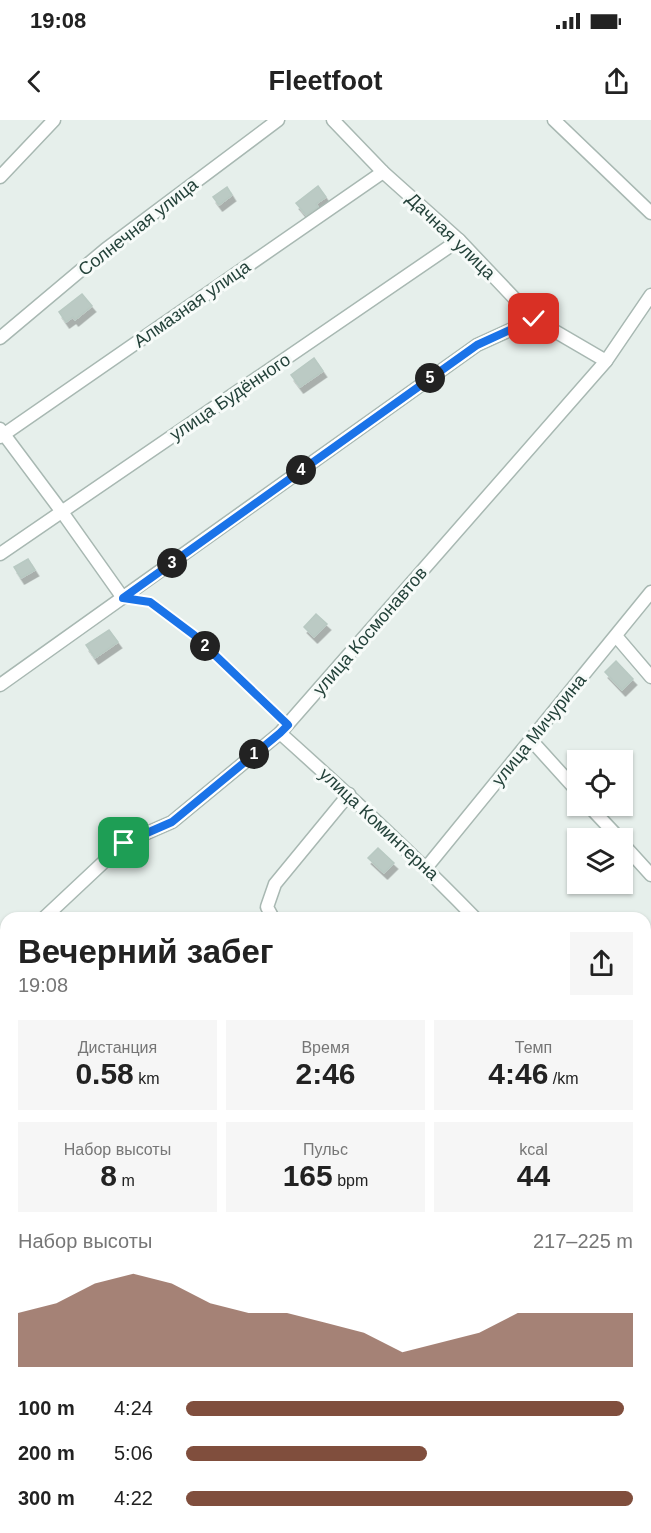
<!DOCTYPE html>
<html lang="ru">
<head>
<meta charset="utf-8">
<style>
	:root { --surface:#fff; --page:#f6f6f6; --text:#222; --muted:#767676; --accent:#804e3d }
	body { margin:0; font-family:Arial,sans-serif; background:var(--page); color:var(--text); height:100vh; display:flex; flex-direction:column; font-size:22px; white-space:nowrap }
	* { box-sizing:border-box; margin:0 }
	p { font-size:20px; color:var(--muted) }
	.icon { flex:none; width:33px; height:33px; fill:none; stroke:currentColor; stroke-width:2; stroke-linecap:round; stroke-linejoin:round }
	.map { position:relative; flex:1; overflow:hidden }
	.panel { position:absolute; left:0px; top:792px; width:651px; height:621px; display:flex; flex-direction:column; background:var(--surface); border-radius:18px 18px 0 0; box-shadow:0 2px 4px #0004 }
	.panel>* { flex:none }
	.fabs { position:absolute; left:567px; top:630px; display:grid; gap:12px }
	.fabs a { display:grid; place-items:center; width:66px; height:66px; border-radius:0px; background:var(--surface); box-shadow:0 2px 4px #0004; font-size:30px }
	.pin { position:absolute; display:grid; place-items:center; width:51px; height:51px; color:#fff; margin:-26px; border-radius:12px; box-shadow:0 3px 9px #0006 }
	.km { position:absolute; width:30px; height:30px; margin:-15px; border-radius:50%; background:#222; color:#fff; font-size:16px; line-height:30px; text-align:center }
	.round { display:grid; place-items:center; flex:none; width:63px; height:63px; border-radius:0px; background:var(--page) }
	.head { display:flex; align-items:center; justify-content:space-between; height:102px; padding:0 18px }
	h1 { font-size:33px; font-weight:600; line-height:45px }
	.metrics { display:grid; grid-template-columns:repeat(3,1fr); gap:9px; height:102px; padding:6px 18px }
	.metrics div { display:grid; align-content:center; border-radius:0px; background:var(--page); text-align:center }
	.metrics b { font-size:30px; font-weight:600 }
	.metrics small { font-size:16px; font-weight:400 }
	.metrics p { font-size:16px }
	.chart { height:168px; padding:12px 18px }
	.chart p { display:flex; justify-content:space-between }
	.chart svg { width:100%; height:108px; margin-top:6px; fill:var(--accent); opacity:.7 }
	ul { padding:0 18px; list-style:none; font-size:20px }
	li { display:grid; grid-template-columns:96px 72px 1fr; align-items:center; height:45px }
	li i { height:15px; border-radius:8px; background:var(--accent) }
	.status { display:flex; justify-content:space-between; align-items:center; height:42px; padding:0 30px; background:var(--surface); direction:ltr }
	.status svg { height:16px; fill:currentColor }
	header { display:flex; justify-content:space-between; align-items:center; height:78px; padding:0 18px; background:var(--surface); font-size:27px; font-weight:600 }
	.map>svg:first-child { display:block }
</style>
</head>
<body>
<div class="status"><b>19:08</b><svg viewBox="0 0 49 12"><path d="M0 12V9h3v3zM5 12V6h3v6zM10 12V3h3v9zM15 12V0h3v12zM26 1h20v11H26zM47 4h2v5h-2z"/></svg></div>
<header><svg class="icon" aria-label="back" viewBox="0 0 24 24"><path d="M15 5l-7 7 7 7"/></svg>Fleetfoot<svg class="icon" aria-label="share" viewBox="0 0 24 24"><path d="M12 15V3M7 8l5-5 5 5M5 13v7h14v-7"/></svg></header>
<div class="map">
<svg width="651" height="1413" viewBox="0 0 651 1413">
	<defs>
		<filter id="shadow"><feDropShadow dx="3.5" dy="6" stdDeviation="0" flood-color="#0004"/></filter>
	</defs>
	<rect width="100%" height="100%" fill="#e6efeb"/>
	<g fill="#bbcac4" stroke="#b8c9c2" stroke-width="1.5" filter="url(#shadow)">
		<path d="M318,66L326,77L316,84L318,87L306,95L296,83Z"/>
		<path d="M227,67L232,75L219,85L213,77Z"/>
		<path d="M82,174L92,186L75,200L73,197L66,202L59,192Z"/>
		<path d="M314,238L323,251L300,267L291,255Z"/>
		<path d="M28,439L35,450L21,458L14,447Z"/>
		<path d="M316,494L327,504L314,517L304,507Z"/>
		<path d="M109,510L118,522L95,538L86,525Z"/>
		<path d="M616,541L633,559L622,570L605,552Z"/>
		<path d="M378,728L394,743L384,753L368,738Z"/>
	</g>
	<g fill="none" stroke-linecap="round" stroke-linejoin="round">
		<g stroke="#a8b8b2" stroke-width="15">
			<g id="minor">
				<path d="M333,0L383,52L459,120L534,199L606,241"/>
				<path d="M554,0L651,93"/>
				<path d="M0,57L54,0"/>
				<path d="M0,218L106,129L278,0"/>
				<path d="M0,309L62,392L123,478"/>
				<path d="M0,317L383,52"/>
				<path d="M0,434L459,120"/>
				<path d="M616,516L651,557"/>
				<path d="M0,565L477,225L534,199"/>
				<path d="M280,613C347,673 413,734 475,798"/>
				<path d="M531,620L578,672"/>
				<path d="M589,686L619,718"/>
				<path d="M622,723L651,755"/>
				<path d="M426,748L651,472"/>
				<path d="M44,798L124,723L172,702L280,613L606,241L651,175"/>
				<path d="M273,798L267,787L275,764L349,674"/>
				<path d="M0,839L6,834"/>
				<path d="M645,972L651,978"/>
				<path d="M0,1083L6,1077"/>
				<path d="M645,1194L651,1202"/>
				<path d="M0,1244L6,1238"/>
				<path d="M645,1285L651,1279"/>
				<path d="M0,1388L6,1390"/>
				<path d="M77,1407L102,1413"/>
				<path d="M149,1413L155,1407"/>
				<path d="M377,1413L382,1407"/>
			</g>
		</g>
		<path stroke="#86b3a5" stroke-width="2" stroke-dasharray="3 4.5" stroke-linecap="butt" d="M140,480L150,482L194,515L279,597"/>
		<use href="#minor" stroke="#fff" stroke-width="12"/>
	</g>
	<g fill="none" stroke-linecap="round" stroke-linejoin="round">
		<g stroke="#fff" stroke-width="12">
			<path id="route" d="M124,723L172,702L280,613L288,605L194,515L150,482L123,478L477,225L534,199"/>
		</g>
		<use href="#route" stroke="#1a73e8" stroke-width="8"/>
	</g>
	<g text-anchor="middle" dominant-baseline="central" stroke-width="6" stroke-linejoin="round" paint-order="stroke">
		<g font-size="18" fill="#24423a" stroke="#f7fbf9">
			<text transform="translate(138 107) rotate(-38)">Солнечная улица</text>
			<text transform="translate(451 116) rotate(44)">Дачная улица</text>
			<text transform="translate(192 184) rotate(-35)">Алмазная улица</text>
			<text transform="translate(230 277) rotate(-34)">улица Будённого</text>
			<text transform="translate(370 511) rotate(-49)">улица Космонавтов</text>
			<text transform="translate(539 610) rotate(-51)">улица Мичурина</text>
			<text transform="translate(379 704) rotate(43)">улица Коминтерна</text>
		</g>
	</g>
</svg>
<div class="fabs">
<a><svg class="icon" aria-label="locate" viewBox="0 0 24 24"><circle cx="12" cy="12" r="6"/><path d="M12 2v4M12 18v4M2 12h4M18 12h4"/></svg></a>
<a><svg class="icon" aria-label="layers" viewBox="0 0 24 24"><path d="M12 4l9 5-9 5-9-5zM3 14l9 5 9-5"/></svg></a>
</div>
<div class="pin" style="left:124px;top:723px;background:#1e9e55"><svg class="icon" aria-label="arrive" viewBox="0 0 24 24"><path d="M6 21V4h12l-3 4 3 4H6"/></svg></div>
<div class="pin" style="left:534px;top:199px;background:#d93025"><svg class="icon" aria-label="check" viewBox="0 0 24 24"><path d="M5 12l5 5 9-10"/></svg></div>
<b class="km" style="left:254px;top:634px">1</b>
<b class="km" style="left:205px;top:526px">2</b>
<b class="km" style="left:172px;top:443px">3</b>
<b class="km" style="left:301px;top:350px">4</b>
<b class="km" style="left:430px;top:258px">5</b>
<section class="panel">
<div class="head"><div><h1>Вечерний забег</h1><p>19:08</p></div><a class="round"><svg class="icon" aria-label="share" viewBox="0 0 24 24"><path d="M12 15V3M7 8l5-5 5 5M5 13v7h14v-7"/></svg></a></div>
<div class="metrics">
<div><p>Дистанция</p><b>0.58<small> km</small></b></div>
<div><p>Время</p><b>2:46</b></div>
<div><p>Темп</p><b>4:46<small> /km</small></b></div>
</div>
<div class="metrics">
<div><p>Набор высоты</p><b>8<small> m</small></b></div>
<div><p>Пульс</p><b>165<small> bpm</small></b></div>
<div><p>kcal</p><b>44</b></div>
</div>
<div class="chart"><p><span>Набор высоты</span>217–225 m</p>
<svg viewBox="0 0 160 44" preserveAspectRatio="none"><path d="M0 44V22L10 18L20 10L30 6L40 10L50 18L60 22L70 22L80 26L90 30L100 38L110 34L120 30L130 22L140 22L150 22L160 22V44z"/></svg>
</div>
<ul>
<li><b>100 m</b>4:24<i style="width:98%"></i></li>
<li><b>200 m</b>5:06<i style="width:54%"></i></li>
<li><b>300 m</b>4:22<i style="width:100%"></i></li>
</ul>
</section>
</div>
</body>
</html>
